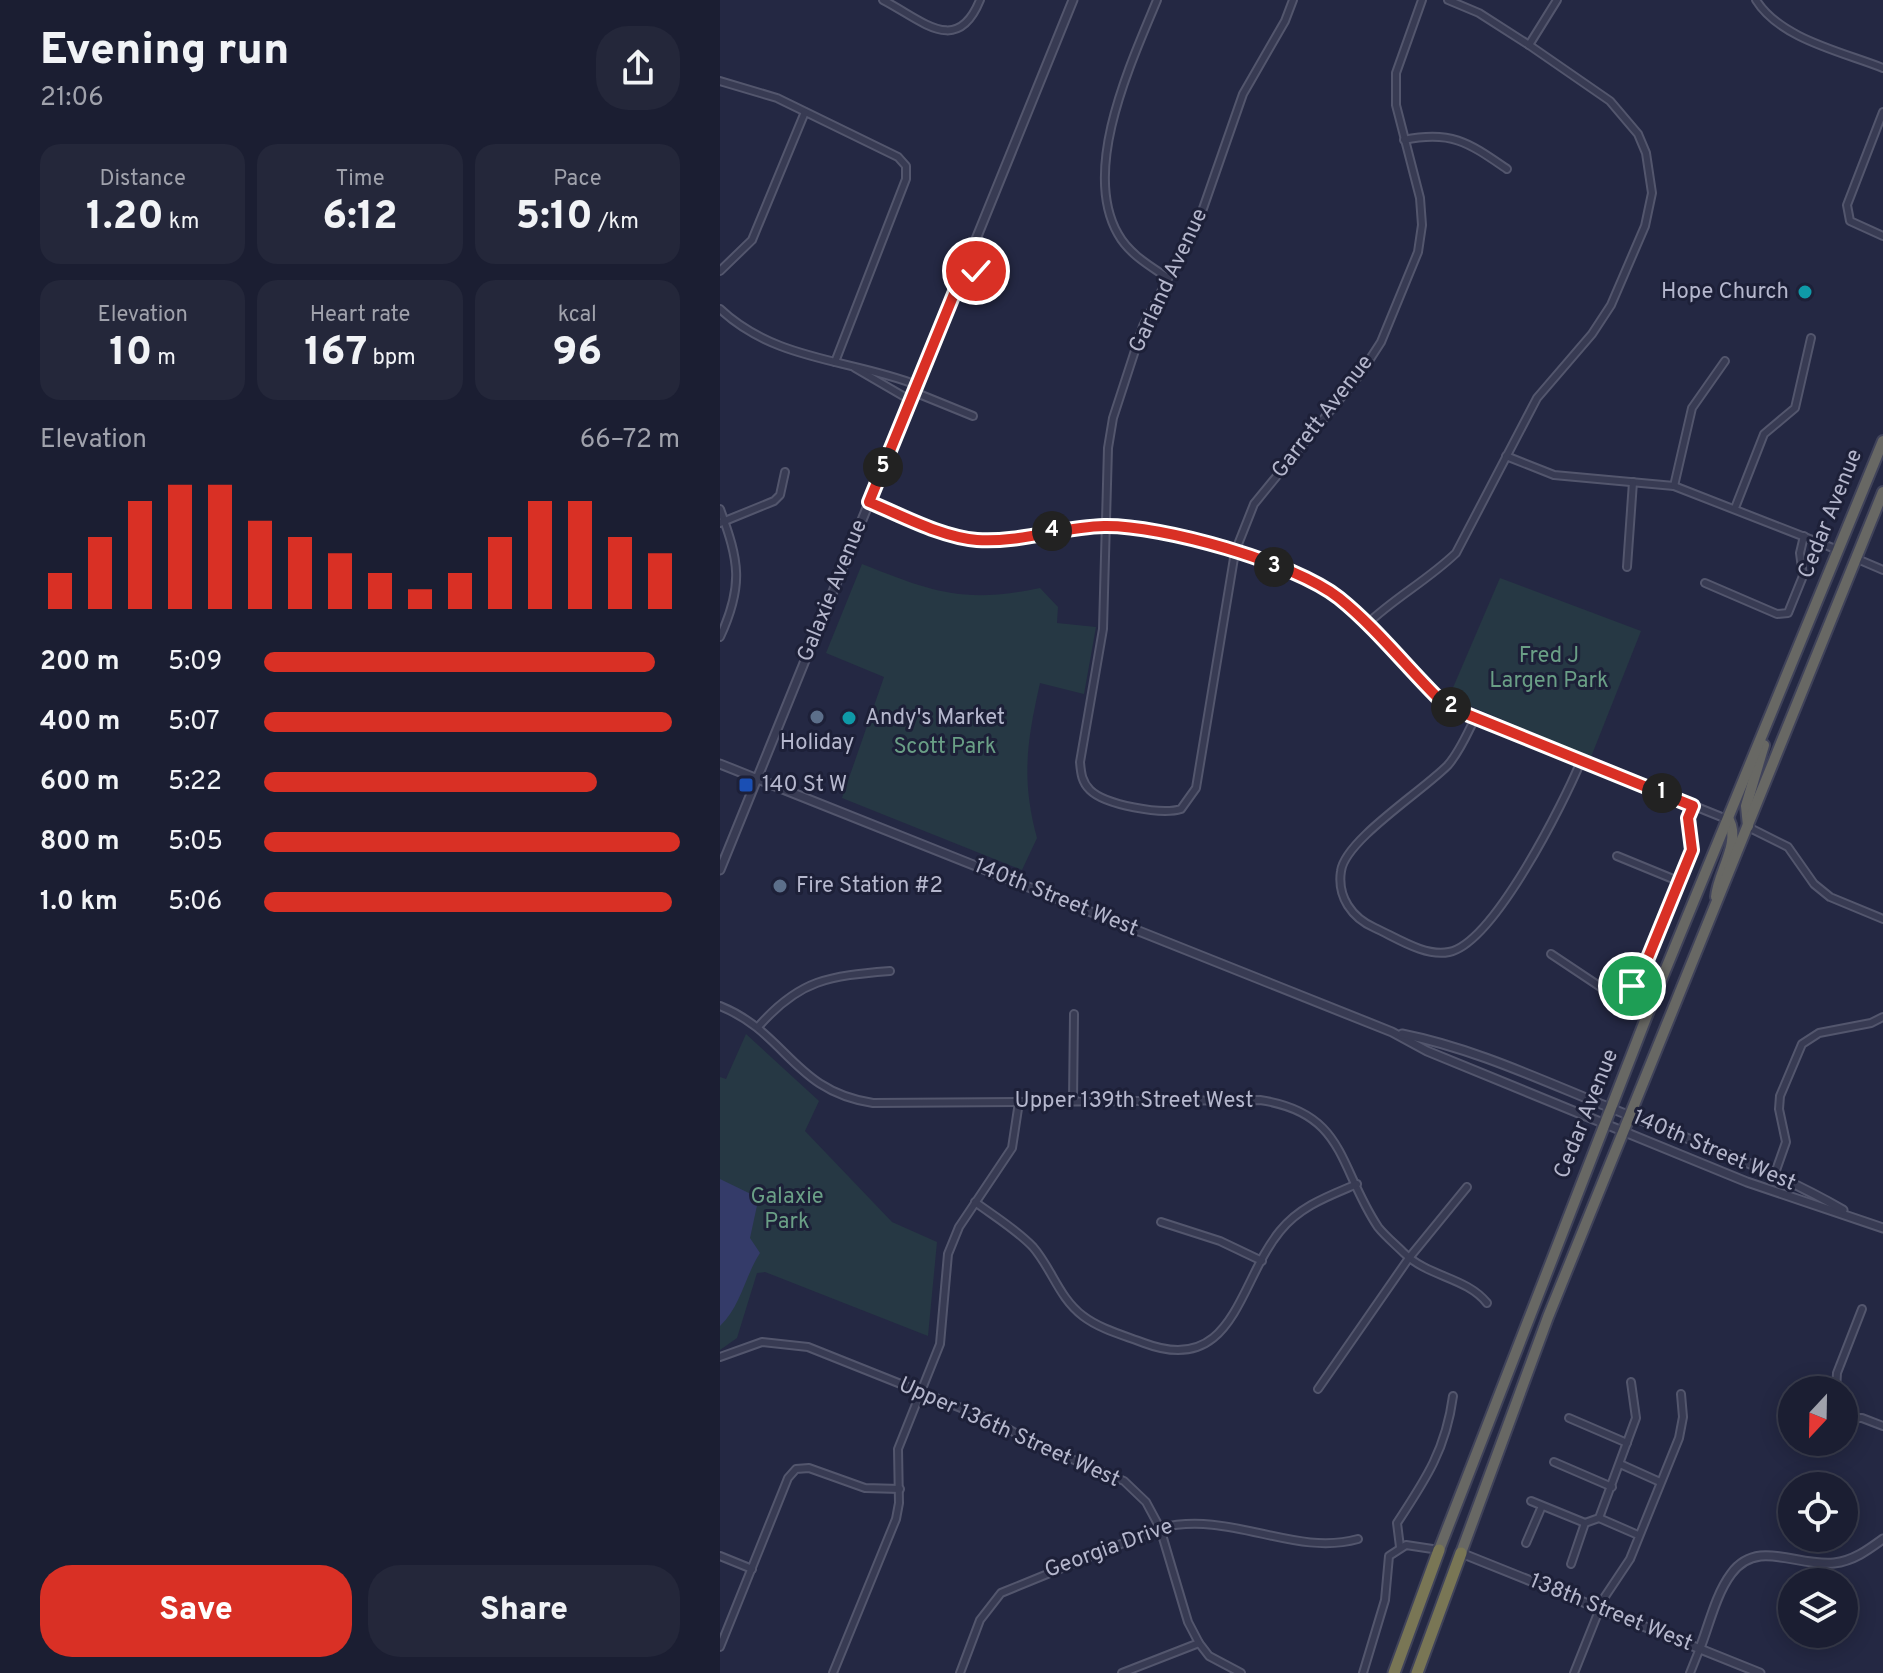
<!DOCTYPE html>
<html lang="en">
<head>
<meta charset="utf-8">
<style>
	:root { --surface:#1b1e32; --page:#24273a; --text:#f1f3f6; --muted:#a0a2ac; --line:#393c4d; --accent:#d93025 }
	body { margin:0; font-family:Overpass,sans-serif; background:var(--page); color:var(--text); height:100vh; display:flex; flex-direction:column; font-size:30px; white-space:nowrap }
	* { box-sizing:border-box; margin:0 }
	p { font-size:26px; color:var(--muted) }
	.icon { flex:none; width:44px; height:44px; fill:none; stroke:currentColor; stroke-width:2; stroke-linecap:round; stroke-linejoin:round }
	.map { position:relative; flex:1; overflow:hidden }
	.panel { display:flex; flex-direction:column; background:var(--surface); width:720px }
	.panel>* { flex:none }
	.needle { width:52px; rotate:202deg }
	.buttons { position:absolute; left:1058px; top:1376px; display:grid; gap:16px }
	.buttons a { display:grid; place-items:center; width:80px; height:80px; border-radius:50%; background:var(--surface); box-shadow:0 4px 20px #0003,0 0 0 2px var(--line); font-size:40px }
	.pin { position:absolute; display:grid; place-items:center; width:68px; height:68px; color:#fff; margin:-34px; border:4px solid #fff; border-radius:50%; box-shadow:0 2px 8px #0007 }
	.km { position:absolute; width:40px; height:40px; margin:-20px; border-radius:50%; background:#222; color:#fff; font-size:22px; line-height:40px; text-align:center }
	.round { display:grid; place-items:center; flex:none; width:84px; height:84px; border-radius:32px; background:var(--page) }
	.summary { display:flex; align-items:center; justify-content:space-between; height:136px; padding:0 40px }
	h1 { font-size:44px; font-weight:800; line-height:60px }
	.metrics { display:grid; grid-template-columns:repeat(3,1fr); gap:12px; height:136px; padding:8px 40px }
	.metrics div { display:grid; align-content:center; border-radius:20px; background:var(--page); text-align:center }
	.metrics b { font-size:40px; font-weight:800 }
	.metrics small { font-size:22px; font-weight:400 }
	.metrics p { font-size:22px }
	.chart { height:224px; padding:16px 40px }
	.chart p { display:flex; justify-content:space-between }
	.chart svg { width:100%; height:144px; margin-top:8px; stroke:var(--accent); stroke-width:6 }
	.action { display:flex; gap:16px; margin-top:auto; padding:16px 40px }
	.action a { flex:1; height:92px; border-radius:32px; background:var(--accent); color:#fff; font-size:32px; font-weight:800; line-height:92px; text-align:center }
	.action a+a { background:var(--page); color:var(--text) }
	ul { padding:0 40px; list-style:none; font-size:26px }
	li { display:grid; grid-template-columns:128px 96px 1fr; align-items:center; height:60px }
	li i { height:20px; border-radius:10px; background:var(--accent) }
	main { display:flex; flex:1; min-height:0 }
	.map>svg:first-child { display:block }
</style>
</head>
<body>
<main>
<section class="panel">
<div class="summary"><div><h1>Evening run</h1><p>21:06</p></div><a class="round"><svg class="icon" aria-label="share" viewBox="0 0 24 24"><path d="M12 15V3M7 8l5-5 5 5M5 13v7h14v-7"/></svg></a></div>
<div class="metrics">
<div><p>Distance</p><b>1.20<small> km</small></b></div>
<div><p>Time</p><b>6:12</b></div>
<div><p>Pace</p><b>5:10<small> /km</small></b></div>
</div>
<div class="metrics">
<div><p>Elevation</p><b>10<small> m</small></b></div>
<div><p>Heart rate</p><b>167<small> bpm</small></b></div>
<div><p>kcal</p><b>96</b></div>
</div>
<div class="chart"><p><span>Elevation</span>66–72 m</p>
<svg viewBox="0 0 160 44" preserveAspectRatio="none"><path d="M5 44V33M15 44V22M25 44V11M35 44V6M45 44V6M55 44V17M65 44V22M75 44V27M85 44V33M95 44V38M105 44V33M115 44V22M125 44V11M135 44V11M145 44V22M155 44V27"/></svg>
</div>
<ul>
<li><b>200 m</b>5:09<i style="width:94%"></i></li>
<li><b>400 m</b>5:07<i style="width:98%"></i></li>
<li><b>600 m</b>5:22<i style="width:80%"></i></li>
<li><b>800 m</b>5:05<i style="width:100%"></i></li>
<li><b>1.0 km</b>5:06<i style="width:98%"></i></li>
</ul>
<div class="action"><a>Save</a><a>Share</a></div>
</section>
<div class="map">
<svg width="1163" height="1673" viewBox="0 0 1163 1673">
	<rect width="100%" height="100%" fill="#242843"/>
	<g fill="#263844">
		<path d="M142,564C213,592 243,604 320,588L338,607L337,623L376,627L364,694L320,683C307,741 301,779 317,838L302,870L122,798L164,677L106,653Z"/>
		<path d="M780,578L921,631L871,757L729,697Z"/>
		<path d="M26,1034L99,1101L85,1131L172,1222L217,1242L208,1336L45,1272L37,1273L17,1338L0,1350V1077L6,1079Z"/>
	</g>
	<path fill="#343b69" d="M0,1179L35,1196L38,1201L30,1238L40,1253C25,1276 21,1306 0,1326Z"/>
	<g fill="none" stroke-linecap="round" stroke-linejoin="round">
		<g stroke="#53566d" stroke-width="10">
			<g id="minor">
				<path d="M163,0C202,20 237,57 260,0"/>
				<path d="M437,0C411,63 361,169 398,234C409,254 430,266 448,278"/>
				<path d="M573,0L565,21L523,94L479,220L423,326L393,418L388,448L383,629L360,762C361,774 362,782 370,790C385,805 442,815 461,809L476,788L515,552L534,504L641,373L661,342L698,252L702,225L700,198L676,105V73L702,0"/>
				<path d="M1036,0C1060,39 1123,52 1163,68"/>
				<path d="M809,45L837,0"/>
				<path d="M0,81L57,98L178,157L186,166V179L115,362"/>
				<path d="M1163,112L1127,205L1130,221L1163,236"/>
				<path d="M684,140C732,130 749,143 787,169"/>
				<path d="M245,267L274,278"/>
				<path d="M0,271L32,240L85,112"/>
				<path d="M0,309C55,361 130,359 197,385"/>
				<path d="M135,368L190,400"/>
				<path d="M194,392L253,416"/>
				<path d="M786,456L834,475L954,486L1118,550"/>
				<path d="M954,486L972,408L1005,361"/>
				<path d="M149,502C183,516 220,537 257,540C299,543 342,526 384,526C442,525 573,562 619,598C655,627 685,665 717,697L734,709L1009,820"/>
				<path d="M1015,508L1044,434L1075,408L1091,338"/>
				<path d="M0,509C19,561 24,585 0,637"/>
				<path d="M0,523L54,501L60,495L65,472"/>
				<path d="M1135,558L1163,570"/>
				<path d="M907,567L913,482"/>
				<path d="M985,583L1057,614L1068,613L1083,576L1080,553L1084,536"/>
				<path d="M646,625C674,598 708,580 736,553L817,398L872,334L891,305L925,226L932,193L926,153L918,134L890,101L809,45L759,13L728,0"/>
				<path d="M755,718C747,734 740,751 728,765C704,790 625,840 621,871C617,897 632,918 655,928C677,938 705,957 729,952C774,943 844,802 861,761"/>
				<path d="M1028,827L1068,847L1094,884L1110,897L1163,919"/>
				<path d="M897,856L958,881"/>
				<path d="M831,954L891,994L912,986L923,970L972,850L968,818L973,806"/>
				<path d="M0,1006C67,1033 73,1091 153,1103L540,1100C626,1113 618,1167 658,1227C665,1236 676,1245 684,1253C708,1277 746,1277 767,1303"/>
				<path d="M38,1027C80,979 109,976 170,971"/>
				<path d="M353,1101L354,1014"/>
				<path d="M1054,1176L1066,1142L1059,1109L1060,1096L1082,1044L1099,1033L1151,1023L1163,1017"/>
				<path d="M255,1202C274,1216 297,1230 313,1247C332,1269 339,1298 363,1316C380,1329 403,1335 424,1343C514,1377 518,1282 560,1231C580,1206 609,1196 637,1184"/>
				<path d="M441,1222L500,1241L542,1261"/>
				<path d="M0,1357L42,1342L88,1347L276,1422L311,1442L404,1481L426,1502L440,1528L468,1622L479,1643L489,1656L521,1673"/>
				<path d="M598,1389L689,1258L747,1187"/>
				<path d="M1116,1390L1117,1373L1142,1309"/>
				<path d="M849,1418L907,1443"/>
				<path d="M1124,1418H1142L1163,1426"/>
				<path d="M834,1462L892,1487"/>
				<path d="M900,1464L940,1482"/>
				<path d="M811,1501L865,1523"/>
				<path d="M879,1518L918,1535"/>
				<path d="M806,1543L822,1506"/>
				<path d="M680,1547L677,1523C706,1479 726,1449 733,1396"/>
				<path d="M0,1556L32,1569"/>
				<path d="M851,1564L865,1523L879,1518L916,1418L911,1382"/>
				<path d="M0,1647L68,1478L76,1469L89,1468L145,1488L180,1489"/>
				<path d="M113,1673L176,1519L179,1503L178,1449L220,1344L228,1254L239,1227L292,1148L299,1102"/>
				<path d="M240,1673L260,1620L281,1593L440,1528C511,1510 573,1557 638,1539"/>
				<path d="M402,1673L479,1643"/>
				<path d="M643,1673L665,1600L669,1556L686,1545L719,1550"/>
				<path d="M854,1673L884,1598L910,1559L959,1438L963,1417L961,1394"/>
				<path d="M970,1673L980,1648"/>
			</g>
		</g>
		<g stroke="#53566d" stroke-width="11">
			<g id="tertiary">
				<path d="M0,764L672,1032L707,1051L1027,1182L1163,1228"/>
				<path d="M0,870L353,0"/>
				<path d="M682,1034C753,1048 821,1080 888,1107C967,1139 1049,1167 1123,1210"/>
				<path d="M741,1553L1040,1673"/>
				<path d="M980,1648C989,1625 996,1594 1011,1574C1037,1538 1077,1567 1114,1563C1133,1561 1148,1550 1163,1539"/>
			</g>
		</g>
		<g stroke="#40435a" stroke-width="14">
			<g id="trunk">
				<path d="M1028,826L1026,806L1044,745"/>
				<path d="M996,897C998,872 1021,844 1009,820"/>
				<path d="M719,1550L933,1000L1163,441"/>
				<path d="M741,1553L828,1317L1163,492"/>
			</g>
		</g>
		<g stroke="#40435a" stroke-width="15">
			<g id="motorway">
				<path d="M674,1673L719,1550"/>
				<path d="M697,1673L741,1553"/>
			</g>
		</g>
		<use href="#minor" stroke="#383b53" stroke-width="6"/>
		<use href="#tertiary" stroke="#383b53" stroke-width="7"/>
		<use href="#trunk" stroke="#686864" stroke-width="10"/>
		<use href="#motorway" stroke="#797655" stroke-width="11"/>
	</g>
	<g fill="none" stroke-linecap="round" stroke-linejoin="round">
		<g stroke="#fff" stroke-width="16">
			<path id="route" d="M256,271L245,267L149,502C183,516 221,537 257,540C299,543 342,527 384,526C442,525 573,562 619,598C655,627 685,665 717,697L734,709L973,806L968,818L972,850L923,970L912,986"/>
		</g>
		<use href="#route" stroke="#d93025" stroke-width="10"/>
	</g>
	<g fill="#0f9aa8" stroke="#1d2038" stroke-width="3">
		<circle cx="1085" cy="292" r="8"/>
		<circle cx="129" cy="718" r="8"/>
	</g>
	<g fill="#5c6f8a" stroke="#1d2038" stroke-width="3">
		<circle cx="97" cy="717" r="8"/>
		<circle cx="60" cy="886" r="8"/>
	</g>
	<rect fill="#1a4fb4" stroke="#1d2038" stroke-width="3" x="18" y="777" width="16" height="16" rx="4"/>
	<g text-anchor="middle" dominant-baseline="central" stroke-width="6" stroke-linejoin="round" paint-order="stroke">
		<g font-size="22" fill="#b5b7cd" stroke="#1d2038">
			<text transform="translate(449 281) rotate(-65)">Garland Avenue</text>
			<text transform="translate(603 417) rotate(-52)">Garrett Avenue</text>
			<text transform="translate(1111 514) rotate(-68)">Cedar Avenue</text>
			<text transform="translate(113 591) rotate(-68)">Galaxie Avenue</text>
			<text transform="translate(336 898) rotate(22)">140th Street West</text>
			<text x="414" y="1101">Upper 139th Street West</text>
			<text transform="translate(867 1114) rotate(-68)">Cedar Avenue</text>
			<text transform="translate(994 1151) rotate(23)">140th Street West</text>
			<text transform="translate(289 1433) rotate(24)">Upper 136th Street West</text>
			<text transform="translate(389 1549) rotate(-20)">Georgia Drive</text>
			<text transform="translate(891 1613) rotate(22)">138th Street West</text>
		</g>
		<g font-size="22" fill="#b5b7cd" stroke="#1d2038" text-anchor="start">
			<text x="1069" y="292" text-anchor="end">Hope Church</text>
			<text x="145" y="718">Andy's Market</text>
			<text x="97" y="743" text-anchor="middle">Holiday</text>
			<text x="42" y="785">140 St W</text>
			<text x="76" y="886">Fire Station #2</text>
		</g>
		<g font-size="22" fill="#6a9f86" stroke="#1d2038">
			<text x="829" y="656">Fred J<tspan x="829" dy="25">Largen Park</tspan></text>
			<text x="225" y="747">Scott Park</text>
			<text x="67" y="1197">Galaxie<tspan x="67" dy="25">Park</tspan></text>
		</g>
	</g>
</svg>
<div class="buttons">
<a><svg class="needle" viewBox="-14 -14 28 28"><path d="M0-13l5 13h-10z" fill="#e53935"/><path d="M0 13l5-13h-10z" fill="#a0a2ac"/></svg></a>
<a><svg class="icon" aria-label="locate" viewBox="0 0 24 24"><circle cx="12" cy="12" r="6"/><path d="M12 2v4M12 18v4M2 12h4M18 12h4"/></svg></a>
<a><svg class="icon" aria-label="layers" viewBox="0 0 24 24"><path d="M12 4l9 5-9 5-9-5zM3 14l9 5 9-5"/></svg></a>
</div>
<div class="pin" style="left:912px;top:986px;background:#1e9e55"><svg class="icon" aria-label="arrive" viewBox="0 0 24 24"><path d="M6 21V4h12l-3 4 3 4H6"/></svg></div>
<div class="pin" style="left:256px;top:271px;background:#d93025"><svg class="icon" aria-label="check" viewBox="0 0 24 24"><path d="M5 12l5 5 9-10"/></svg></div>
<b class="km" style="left:942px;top:793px">1</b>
<b class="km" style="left:731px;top:707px">2</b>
<b class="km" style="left:554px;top:567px">3</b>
<b class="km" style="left:332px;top:531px">4</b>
<b class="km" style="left:163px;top:467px">5</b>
</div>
</main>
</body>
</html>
